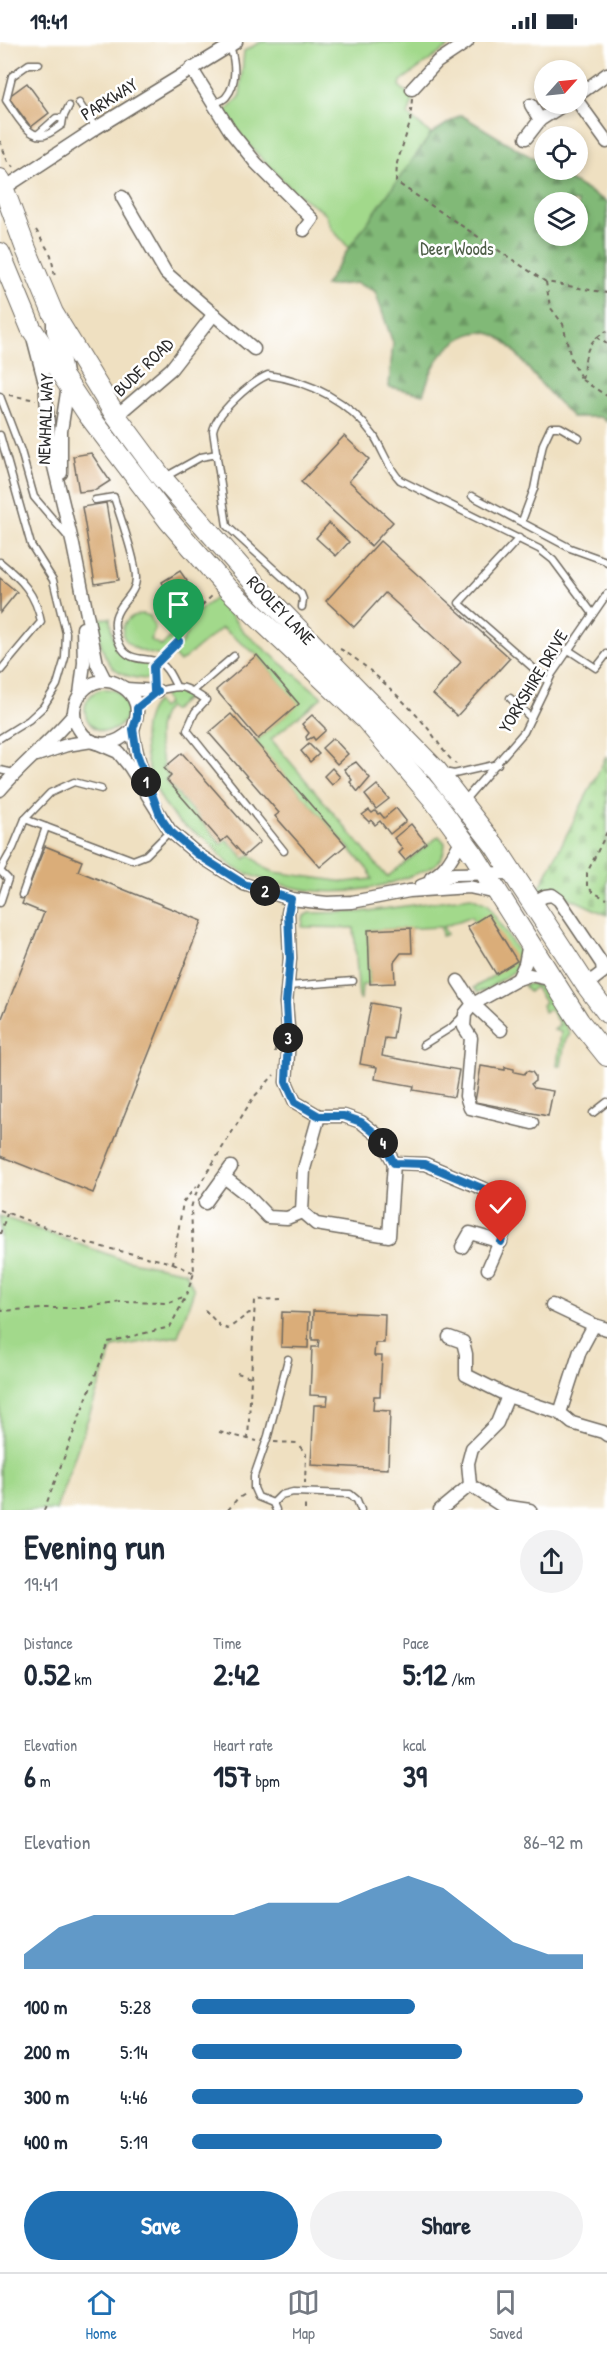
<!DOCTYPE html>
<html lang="en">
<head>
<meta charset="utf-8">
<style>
	:root { --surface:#fff; --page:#f2f2f3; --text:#1f2937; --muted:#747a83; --line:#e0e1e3; --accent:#1f6fb2 }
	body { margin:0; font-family:"Patrick Hand",sans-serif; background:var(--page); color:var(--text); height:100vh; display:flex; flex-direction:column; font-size:22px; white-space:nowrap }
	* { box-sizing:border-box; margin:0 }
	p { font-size:20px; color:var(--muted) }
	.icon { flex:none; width:33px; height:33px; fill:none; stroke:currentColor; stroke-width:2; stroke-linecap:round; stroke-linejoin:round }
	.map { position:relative; height:1468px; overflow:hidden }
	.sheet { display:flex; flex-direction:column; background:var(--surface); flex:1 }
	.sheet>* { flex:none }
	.needle { width:39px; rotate:63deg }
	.tools { position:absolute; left:534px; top:18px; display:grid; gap:12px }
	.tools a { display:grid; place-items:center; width:54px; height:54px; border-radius:50%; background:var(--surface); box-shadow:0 3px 9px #0003; font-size:30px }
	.pin { position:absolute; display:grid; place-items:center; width:51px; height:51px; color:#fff; margin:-62px -26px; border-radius:50% 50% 50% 0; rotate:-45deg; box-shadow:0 0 6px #0007 }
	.pin .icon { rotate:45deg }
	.km { position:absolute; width:30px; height:30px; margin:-15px; border-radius:50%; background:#222; color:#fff; font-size:16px; line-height:30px; text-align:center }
	.round { display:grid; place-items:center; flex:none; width:63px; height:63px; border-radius:32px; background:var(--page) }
	.head { display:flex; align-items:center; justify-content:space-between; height:102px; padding:0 24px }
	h1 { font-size:33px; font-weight:700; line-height:45px }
	.figures { display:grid; grid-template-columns:repeat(3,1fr); gap:9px; height:102px; padding:6px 24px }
	.figures div { display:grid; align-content:center }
	.figures b { font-size:30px; font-weight:700 }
	.figures small { font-size:16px; font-weight:400 }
	.figures p { font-size:16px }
	.chart { height:168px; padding:12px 24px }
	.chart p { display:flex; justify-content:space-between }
	.chart svg { width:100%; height:108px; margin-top:6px; fill:var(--accent); opacity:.7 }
	.primary-button { display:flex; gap:12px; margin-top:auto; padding:12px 24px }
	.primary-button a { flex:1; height:69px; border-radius:36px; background:var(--accent); color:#fff; font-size:24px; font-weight:700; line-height:69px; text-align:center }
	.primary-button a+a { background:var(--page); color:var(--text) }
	ul { padding:0 24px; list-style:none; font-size:20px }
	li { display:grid; grid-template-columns:96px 72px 1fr; align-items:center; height:45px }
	li i { height:15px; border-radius:8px; background:var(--accent) }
	.status { display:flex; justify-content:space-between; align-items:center; height:42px; padding:0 30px; background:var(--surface); direction:ltr }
	.status svg { height:16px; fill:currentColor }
	.tab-bar { display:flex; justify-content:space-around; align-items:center; height:84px; border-top:2px solid var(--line); background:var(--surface); font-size:16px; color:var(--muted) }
	.tab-bar a { display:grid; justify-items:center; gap:3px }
	.tab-bar .active { color:var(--accent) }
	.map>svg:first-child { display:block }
</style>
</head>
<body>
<div class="status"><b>19:41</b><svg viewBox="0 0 49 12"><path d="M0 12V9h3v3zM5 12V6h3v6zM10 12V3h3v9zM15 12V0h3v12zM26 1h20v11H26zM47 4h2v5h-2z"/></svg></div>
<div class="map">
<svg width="607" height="1468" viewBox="0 0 607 1468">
	<defs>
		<pattern id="forest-firs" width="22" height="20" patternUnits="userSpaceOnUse" patternTransform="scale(1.5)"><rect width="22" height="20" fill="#81b977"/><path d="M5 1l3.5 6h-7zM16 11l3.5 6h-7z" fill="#6a9762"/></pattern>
		<pattern id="cemetery-stones" width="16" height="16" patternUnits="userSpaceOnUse" patternTransform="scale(1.5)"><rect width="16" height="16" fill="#a2d98b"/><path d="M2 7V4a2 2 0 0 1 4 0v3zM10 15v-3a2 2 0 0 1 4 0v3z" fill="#8cba78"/></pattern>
	</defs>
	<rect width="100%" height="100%" fill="#fff"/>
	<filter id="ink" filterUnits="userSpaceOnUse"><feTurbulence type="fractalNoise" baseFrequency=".0167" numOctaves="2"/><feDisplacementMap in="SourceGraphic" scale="12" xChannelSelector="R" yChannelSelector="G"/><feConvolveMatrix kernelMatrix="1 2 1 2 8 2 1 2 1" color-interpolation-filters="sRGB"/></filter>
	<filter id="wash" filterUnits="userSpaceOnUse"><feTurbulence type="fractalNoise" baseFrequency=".008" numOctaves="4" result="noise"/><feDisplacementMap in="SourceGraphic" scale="24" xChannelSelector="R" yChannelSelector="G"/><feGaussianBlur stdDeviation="1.35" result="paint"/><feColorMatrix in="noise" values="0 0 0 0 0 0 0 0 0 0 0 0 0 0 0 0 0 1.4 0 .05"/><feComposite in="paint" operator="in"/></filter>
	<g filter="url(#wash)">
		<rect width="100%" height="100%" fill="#efe0c1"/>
		<g fill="#a2d98b" stroke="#66825b" stroke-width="1.5" fill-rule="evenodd">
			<path d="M261,0H455L401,39L400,45L414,56L408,73L431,92L461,73L544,123V128H552L607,160V380L601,375H572C560,362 548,350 537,337C515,313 496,272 457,299C435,315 431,328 423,352L389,345L393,301L375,249L356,241L325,244L349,206L332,187L325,171L293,149L246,100L225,70L240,55L244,9ZM544,160H578V194H544Z"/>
			<path d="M217,555L244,590L322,655L271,697L387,835L439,794L445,801C445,823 426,828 408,835C372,849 336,854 297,846C278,842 243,833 228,821C220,814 215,804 206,798C197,790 184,786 176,777C159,759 148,732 145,707C143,690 144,673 156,660L161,666L167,662L163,652L176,648L188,655L172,669L168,665C153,682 157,704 164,724L162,725L169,734L165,738L221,802L227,798L245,817L250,813L265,826L274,830L345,840L372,837L369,829L255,700L298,662L257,613L222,586L180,620L172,611L182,601L196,571Z"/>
			<path d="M142,572L150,574L155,587L150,598L162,604L183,581L175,601L161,614C152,612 141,610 133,605C115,593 122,574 142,572Z"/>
			<path d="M110,576C112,607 121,615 151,623V637C107,637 102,614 96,577Z"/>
			<circle cx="106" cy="668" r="21"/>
			<path d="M471,855L487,862L521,914L516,928L486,948L478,950L474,946L496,932L472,874L443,885L447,892L442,894L441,885L368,888L370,942L362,943L361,958H359L354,886L302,885L304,874L309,871L361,870Z"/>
			<path d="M527,942L540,943L560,973L570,992L565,999L561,1024H557L561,990L554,988L560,983L550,967L544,970L542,963L545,960L535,945L529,950L524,943Z"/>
			<path d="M0,1174L121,1217L186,1230L194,1248L178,1294L113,1305L56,1468H0Z"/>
		</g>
		<path fill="url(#forest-firs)" stroke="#567251" stroke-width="1.5" fill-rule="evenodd" d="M461,73L544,123V128H552L607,160V380L601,375H572C560,362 548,350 537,337C516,312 495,272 457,299C435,315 431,328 423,352L389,345L393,301L375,249L356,241L325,244L349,206L431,92ZM544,160H578V194H544Z"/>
		<path fill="url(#cemetery-stones)" stroke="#66825b" stroke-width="1.5" d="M607,713V873L561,852L539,847Z"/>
		<g id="blocks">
			<g fill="#daad79">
				<path d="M27,41L49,71L31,85L8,55Z"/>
				<path d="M344,394L369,417L349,439L393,480L371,504L301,440Z"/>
				<path d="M91,411L110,439L96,448L79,450L73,414Z"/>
				<path d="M106,461L119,538L95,542L82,465Z"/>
				<path d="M329,481L349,500L336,514L316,496Z"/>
				<path d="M380,499L510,616L457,674L433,652L461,620L385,551L354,585L326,559Z"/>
				<path d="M180,529L187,539L183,542L188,550L193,547L200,558L179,569L173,558L175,557L170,549L168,551L162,540Z"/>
				<path d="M0,536L17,550L0,571Z"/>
				<path d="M257,613L299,662L258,697L216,648Z"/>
				<path d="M231,672L346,803L320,825L275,774L279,771L209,691Z"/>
				<path d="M312,673L325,686V689L315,698L313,695L307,698L306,695L309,691L302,682Z"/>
				<path d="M333,696L348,712L337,722L322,706Z"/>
				<path d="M309,702L319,712L310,720L301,709Z"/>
				<path d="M182,711L260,800L244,814L227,795L221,800L167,738L171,734L164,726Z"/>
				<path d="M356,720L370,736L358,750L350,740L352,738L344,727Z"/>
				<path d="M332,726L340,735L332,743L324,734Z"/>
				<path d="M377,743L389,757L376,767L365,753Z"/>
				<path d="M396,766L406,779L390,792L380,779L375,783L371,778L369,780L362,773L369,768L372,771L375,769L378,772L380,771L384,776Z"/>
				<path d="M411,782L426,801L405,818L399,811L403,807L394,796Z"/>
				<path d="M45,804L82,819L78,829L202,879L93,1151L0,1114V981L44,871L22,862Z"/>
				<path d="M488,872L517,919L496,932L467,885Z"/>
				<path d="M411,886L412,911H401L394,920L395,941L370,942L368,888Z"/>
				<path d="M371,961L398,966L393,997L385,996L382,1014L459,1028L454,1055L413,1048L414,1044L375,1037L377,1025L360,1022Z"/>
				<path d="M481,1024L505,1028V1025L514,1027V1030L524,1032L527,1029L532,1030L535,1034V1039L531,1042L534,1046L553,1049L548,1074L475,1060Z"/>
				<path d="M313,1269L385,1272L384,1301H375L374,1314H382L380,1354H374L373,1368L390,1369L388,1427L311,1423L314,1363H327L328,1354L310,1353L312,1305H318L319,1298H312Z"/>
				<path d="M282,1270L309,1271L308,1306L281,1305Z"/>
			</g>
		</g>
	</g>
	<g filter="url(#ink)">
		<use href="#blocks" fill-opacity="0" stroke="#706a60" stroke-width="1.5"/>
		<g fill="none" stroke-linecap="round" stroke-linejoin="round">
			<g stroke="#706a60" stroke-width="9">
				<g id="service">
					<path d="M39,22H29L12,34L6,58C14,69 28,98 45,93C50,92 57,86 62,83L63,76L69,64"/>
					<path d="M79,61L96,86"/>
					<path d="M214,62C217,60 224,58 226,55C238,41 235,19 230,4"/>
					<path d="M37,93L56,76H63"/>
					<path d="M0,354L21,409L34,455L68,495"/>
					<path d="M0,393L31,503L53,538L66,591L65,616L57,643L43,665L29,678L0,696"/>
					<path d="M165,435L201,415L217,412"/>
					<path d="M472,454L570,506L606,519L607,521"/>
					<path d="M95,458L114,455C120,475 136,517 136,536C136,561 102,563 120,603C129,622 148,614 160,621C168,626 172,636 176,644"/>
					<path d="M522,479L534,447L543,402L551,385H560L579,396"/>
					<path d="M519,496L459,561L548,639"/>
					<path d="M0,520C21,537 36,552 41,580L0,629"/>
					<path d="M302,565L303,557L301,552L227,484L213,389C216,371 251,340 268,333C310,339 349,359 374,394C383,408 388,426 400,438L539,507L553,518L593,572"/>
					<path d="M567,607L596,626L607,612"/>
					<path d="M158,649C182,642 186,644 206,658L195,670L187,688L284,809"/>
					<path d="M193,649L234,614"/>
					<path d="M510,656L531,676"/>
					<path d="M0,728L14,731"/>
					<path d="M444,730L454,732L498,722"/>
					<path d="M463,760L524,690L552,632L607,552"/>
					<path d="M25,777L133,818L146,813L170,789"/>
					<path d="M0,829L13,806L25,777L50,751L74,740L101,747"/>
					<path d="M0,829L8,837L0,861"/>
					<path d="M22,853L46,785"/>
					<path d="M288,944L353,939"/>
					<path d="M423,1003L452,985L463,974"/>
					<path d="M593,1071L607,1060"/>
					<path d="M273,1461L258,1455L254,1446V1434L268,1394L288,1317"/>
					<path d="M276,1468L273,1461L281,1453L293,1450L350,1452L357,1458L361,1468"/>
				</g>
			</g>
			<g stroke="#706a60" stroke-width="15">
				<g id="minor">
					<path d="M191,26L231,90L256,121L312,177L304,188"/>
					<path d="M412,47L437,20L467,0"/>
					<path d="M578,53L607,32"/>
					<path d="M578,60L607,100"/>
					<path d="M531,63L540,78"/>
					<path d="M526,96L540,78L565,62"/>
					<path d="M3,147L96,86L236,0"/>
					<path d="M122,155L166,231L254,307"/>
					<path d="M53,274V289L63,314L68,344L61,389V431"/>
					<path d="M34,299L45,341L50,408L73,503L97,622L105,638"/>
					<path d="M116,374L171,327L214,272"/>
					<path d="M126,647L158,649"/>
					<path d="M80,652L84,621L83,586"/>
					<path d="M133,687C117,703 93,710 79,687C62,661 92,627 119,643C132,649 140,663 136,677C135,682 133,685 133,690C135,708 141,726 147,743"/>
					<path d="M97,701L118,710L130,725L170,789L197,812L244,842L291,857L327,861L352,860L409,849L469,845L497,851"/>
					<path d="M37,713L67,703L92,699"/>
					<path d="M0,748C23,721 52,699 74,672"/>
					<path d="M431,836C447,828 454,811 463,796"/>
					<path d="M421,844L454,832L512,831"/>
					<path d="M291,857L288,871L290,916L286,961L289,997L286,1040L295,1060L319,1074H344L361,1080L380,1095L394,1121"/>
					<path d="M531,861L545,854L552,853L559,858L602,922L603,930L586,943"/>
					<path d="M518,937L525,922L529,901"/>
					<path d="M458,939L473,962L501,988"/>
					<path d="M532,1081L470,1066L466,1054L471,996L464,985L465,972L473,962L518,937L530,933L553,938"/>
					<path d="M394,1121L425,1122L517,1161L488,1227"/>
					<path d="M224,1135L246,1152L268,1175L287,1176L302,1170"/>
					<path d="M205,1161L231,1125"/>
					<path d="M302,1170L316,1182L389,1194L394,1121"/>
					<path d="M302,1170L304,1127L319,1074"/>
					<path d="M462,1205L470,1191L501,1200"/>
					<path d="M552,1263L594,1283"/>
					<path d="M449,1295L463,1300L466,1312V1333L508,1354"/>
					<path d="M560,1371L572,1381L603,1390L607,1393"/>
					<path d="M470,1443L502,1464L530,1468"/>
					<path d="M440,1468L470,1443L468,1421L472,1406L497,1381L508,1354L560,1371L580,1309L594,1283L607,1287"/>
				</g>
			</g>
			<g stroke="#706a60" stroke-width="22">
				<g id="trunk">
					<path d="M0,137L26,207L53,271L116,374L162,436L264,552L437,729L495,804L586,943L607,971"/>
					<path d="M0,211L31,286L87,371L169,479L227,546L365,677L433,757L474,813L579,979L607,1014"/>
				</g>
			</g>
			<g stroke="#706a60" stroke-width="2" stroke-dasharray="4.5 4.5" stroke-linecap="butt">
				<path d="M412,57L410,81L397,121L396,140L546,240L607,251"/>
				<path d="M0,99L8,120L14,125"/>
				<path d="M36,188L51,213L55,235"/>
				<path d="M546,240L550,265L563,282L571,317L582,338C586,314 584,301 607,289"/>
				<path d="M596,295L607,302"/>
				<path d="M582,338L607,354"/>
				<path d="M9,353L36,358"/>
				<path d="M340,607C364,619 413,667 430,689C439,701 445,713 456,722"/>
				<path d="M165,614L179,599L193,572L213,553"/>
				<path d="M153,626L154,639"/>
				<path d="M607,790L587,831V844L594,851L607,857"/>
				<path d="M275,1010L276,989"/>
				<path d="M195,1154L200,1142L253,1056L274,1033"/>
				<path d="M0,1168L89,1202L173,1221L183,1160L197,1144"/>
				<path d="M0,1192L7,1172"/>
				<path d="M173,1221L194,1231"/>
				<path d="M0,1267L2,1269L40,1266H84L120,1259L169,1260L186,1254"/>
				<path d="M205,1268L220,1284L228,1287L249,1271L255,1272"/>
				<path d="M237,1331L251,1335"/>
				<path d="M219,1390L257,1399"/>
				<path d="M248,1398L255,1258L281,1257"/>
				<path d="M274,1400L297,1401L306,1412L305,1441"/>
				<path d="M44,1468L108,1300L170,1285L186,1254L194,1231L191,1166L193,1159"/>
				<path d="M228,1468L237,1457L247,1451"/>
				<path d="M305,1468V1459"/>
			</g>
			<use href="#service" stroke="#fff" stroke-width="6"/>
			<use href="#minor" stroke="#fff" stroke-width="12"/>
			<use href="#trunk" stroke="#fff" stroke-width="20"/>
		</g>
	</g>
	<g fill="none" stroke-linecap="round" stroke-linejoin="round" filter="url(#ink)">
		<g stroke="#fff" stroke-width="12">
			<path id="route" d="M179,599L153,625L154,649H158L137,666V675L133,687L137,712L161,776L170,789L197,812L244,842L291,857L288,871L290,916L286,961L288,997L286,1040L295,1060L319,1074H344L361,1080L380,1095L394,1121L425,1122L517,1161L501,1200"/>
		</g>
		<use href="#route" stroke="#1f6fb2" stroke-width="8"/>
	</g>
	<g text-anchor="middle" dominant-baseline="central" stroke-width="5" stroke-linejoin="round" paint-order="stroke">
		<g font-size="18" fill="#2b2b2b" stroke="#fff">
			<text transform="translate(109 57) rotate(-32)">PARKWAY</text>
			<text transform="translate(143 325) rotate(-44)">BUDE ROAD</text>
			<text transform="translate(45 377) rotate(-88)">NEWHALL WAY</text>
			<text transform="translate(281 568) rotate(46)">ROOLEY LANE</text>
			<text transform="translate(533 639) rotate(-59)">YORKSHIRE DRIVE</text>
		</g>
		<g font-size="18" fill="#4f5f48" stroke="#fff">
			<text x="457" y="206">Deer Woods</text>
		</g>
	</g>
</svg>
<div class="tools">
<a><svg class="needle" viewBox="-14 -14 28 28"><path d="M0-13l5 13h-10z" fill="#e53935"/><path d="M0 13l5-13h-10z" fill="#747a83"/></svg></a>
<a><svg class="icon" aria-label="locate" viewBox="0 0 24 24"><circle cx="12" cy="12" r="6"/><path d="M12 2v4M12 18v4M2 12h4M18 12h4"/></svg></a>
<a><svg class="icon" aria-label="layers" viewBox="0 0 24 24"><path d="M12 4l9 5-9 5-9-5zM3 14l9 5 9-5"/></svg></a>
</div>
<div class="pin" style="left:179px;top:599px;background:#1e9e55"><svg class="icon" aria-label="arrive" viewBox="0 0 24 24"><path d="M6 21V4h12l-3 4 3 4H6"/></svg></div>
<div class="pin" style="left:501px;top:1200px;background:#d93025"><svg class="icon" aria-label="check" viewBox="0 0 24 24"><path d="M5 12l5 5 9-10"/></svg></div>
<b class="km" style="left:146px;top:740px">1</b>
<b class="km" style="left:265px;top:849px">2</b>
<b class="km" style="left:288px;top:996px">3</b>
<b class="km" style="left:383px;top:1101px">4</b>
</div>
<section class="sheet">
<div class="head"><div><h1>Evening run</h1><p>19:41</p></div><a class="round"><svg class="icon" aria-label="share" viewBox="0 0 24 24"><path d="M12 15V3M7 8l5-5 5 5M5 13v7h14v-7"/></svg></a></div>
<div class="figures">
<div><p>Distance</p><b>0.52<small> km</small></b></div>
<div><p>Time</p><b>2:42</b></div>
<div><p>Pace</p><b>5:12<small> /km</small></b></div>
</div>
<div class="figures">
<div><p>Elevation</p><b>6<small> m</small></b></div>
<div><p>Heart rate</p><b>157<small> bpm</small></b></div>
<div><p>kcal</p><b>39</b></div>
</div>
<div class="chart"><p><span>Elevation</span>86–92 m</p>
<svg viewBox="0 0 160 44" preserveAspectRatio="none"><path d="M0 44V38L10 27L20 22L30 22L40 22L50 22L60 22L70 17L80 17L90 17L100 11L110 6L120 11L130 22L140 33L150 38L160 38V44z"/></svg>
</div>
<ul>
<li><b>100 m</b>5:28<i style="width:57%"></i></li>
<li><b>200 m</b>5:14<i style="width:69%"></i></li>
<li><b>300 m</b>4:46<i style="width:100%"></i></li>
<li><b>400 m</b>5:19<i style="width:64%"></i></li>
</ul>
<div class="primary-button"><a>Save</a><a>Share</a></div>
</section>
<nav class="tab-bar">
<a class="active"><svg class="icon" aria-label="home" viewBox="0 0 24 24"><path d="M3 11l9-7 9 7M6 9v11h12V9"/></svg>Home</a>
<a><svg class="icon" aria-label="map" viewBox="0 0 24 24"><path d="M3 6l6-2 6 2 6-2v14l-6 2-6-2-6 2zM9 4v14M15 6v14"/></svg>Map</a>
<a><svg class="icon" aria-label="saved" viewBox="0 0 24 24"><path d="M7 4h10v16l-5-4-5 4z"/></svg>Saved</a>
</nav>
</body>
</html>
